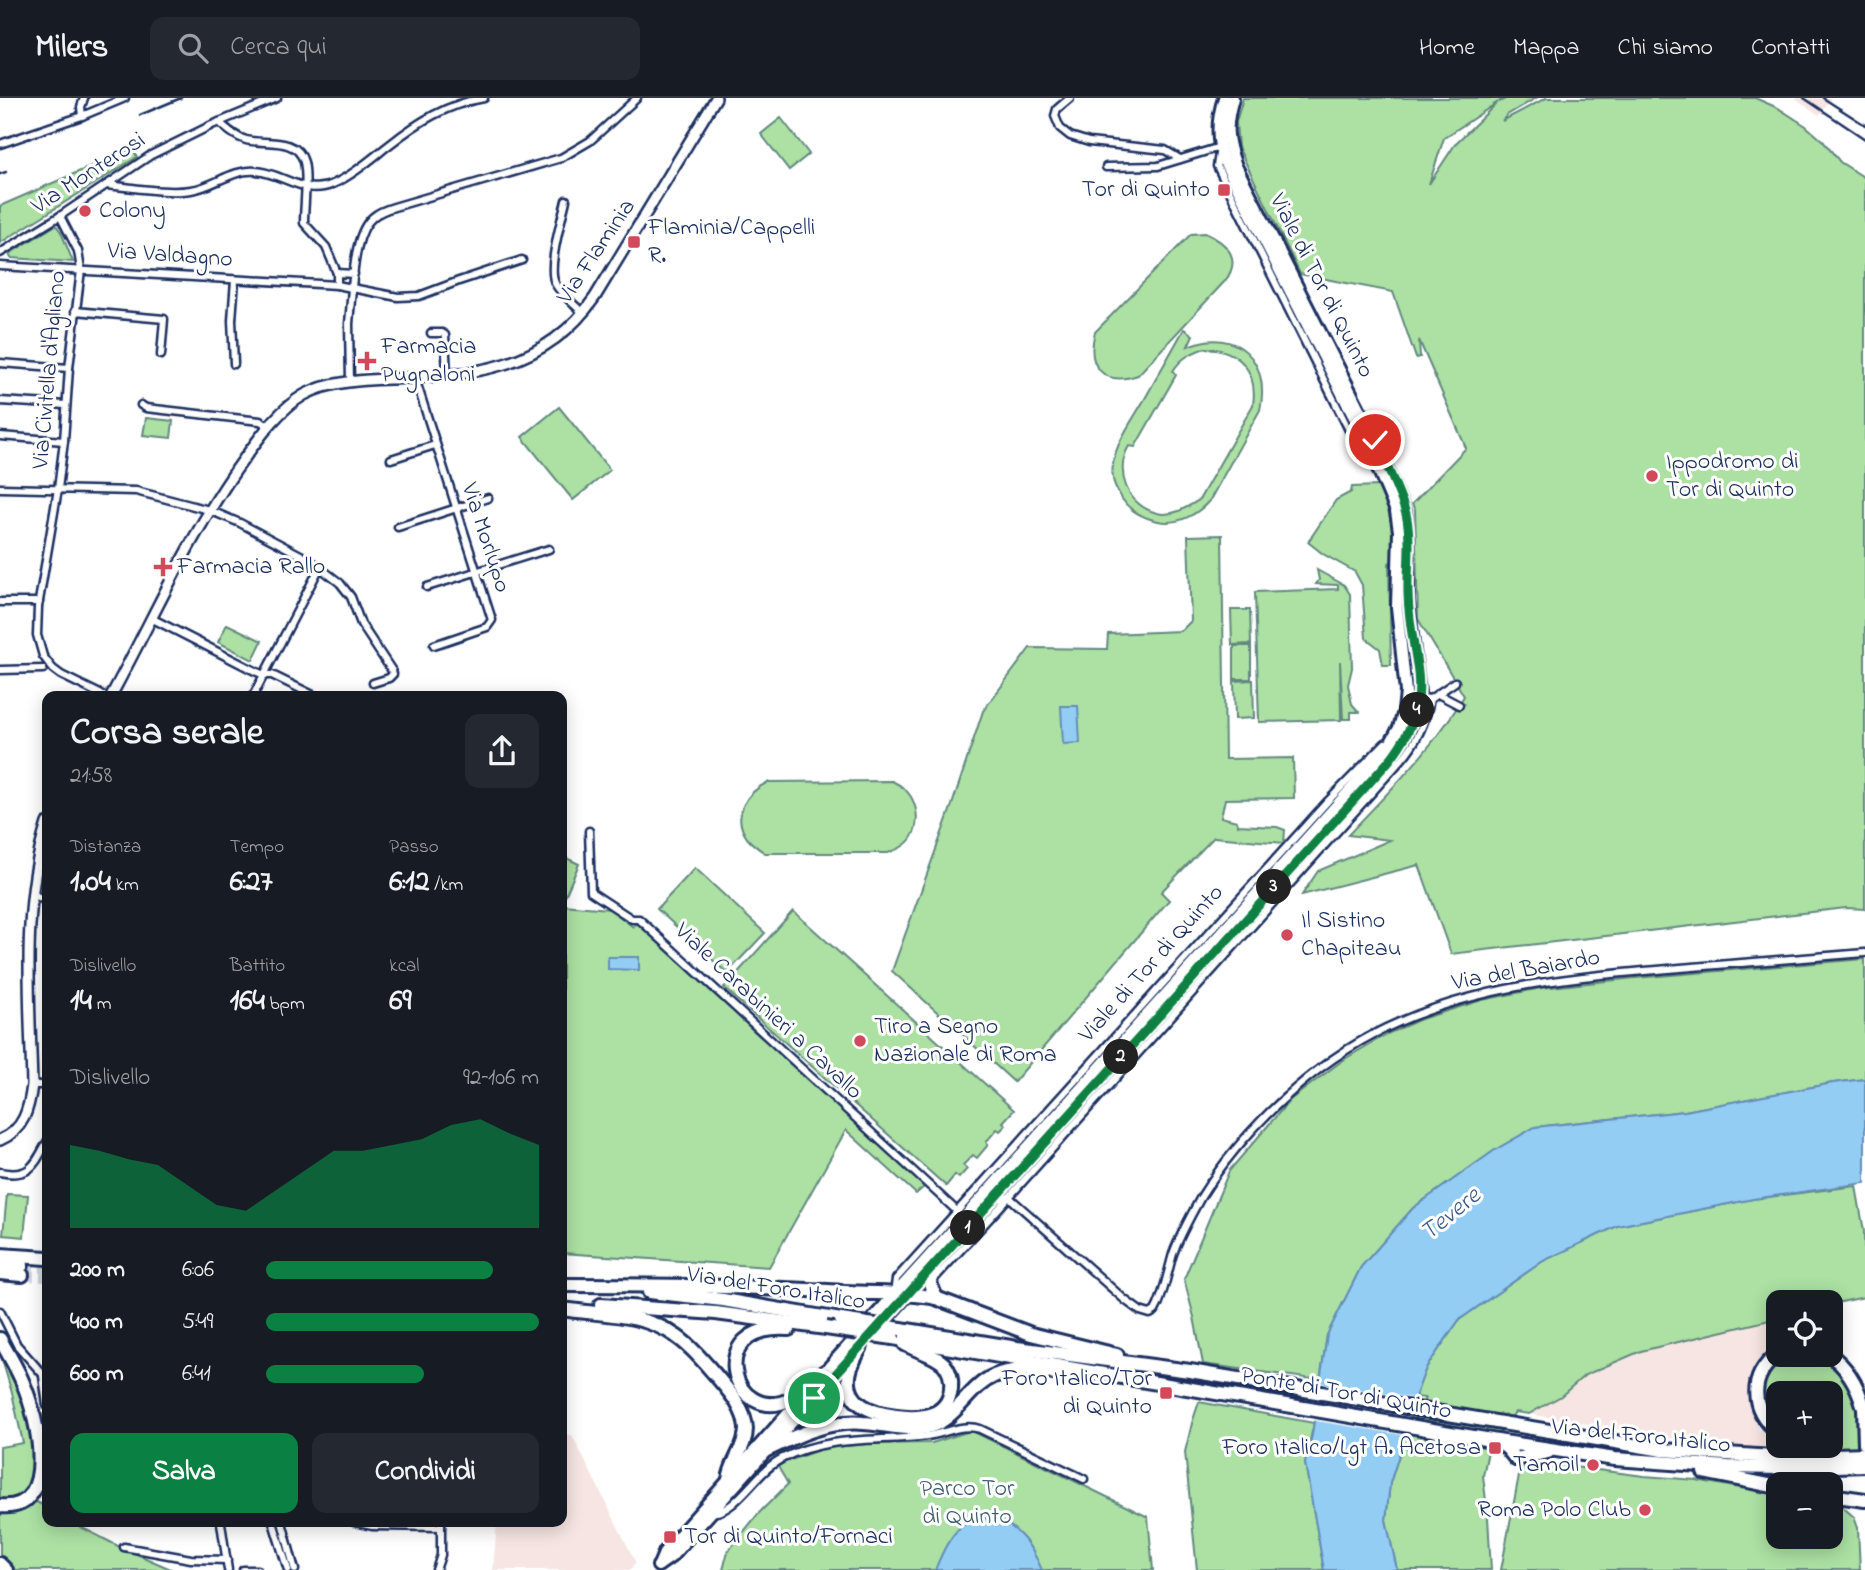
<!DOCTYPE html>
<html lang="it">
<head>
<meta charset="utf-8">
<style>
	:root { --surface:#171b24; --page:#242831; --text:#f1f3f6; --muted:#9ea1a6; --line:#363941; --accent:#0b8043 }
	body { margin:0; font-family:"Indie Flower",sans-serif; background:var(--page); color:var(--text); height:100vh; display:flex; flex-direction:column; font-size:26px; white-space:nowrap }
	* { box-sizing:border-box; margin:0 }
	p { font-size:23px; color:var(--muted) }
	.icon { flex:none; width:38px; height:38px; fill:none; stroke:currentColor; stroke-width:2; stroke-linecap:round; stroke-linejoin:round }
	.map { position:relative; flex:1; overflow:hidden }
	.drawer { position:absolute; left:42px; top:593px; width:525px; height:836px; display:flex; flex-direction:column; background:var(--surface); border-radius:14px; box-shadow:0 4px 18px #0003 }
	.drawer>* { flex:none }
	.tools { position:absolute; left:1766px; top:1192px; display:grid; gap:14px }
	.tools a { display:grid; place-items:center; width:77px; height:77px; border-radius:14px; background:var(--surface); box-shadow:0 4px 18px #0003; font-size:35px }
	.pin { position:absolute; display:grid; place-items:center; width:60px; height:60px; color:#fff; margin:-30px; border:4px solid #fff; border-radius:50%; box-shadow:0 2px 7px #0007 }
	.km { position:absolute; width:35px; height:35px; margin:-18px; border-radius:50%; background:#222; color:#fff; font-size:19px; line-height:35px; text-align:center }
	.round { display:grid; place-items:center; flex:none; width:74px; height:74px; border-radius:14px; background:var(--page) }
	.overview { display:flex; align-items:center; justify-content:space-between; height:119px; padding:0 28px }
	h1 { font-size:38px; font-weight:700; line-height:52px }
	.stats { display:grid; grid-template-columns:repeat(3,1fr); gap:10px; height:119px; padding:7px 28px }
	.stats div { display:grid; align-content:center }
	.stats b { font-size:30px; font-weight:700 }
	.stats small { font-size:19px; font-weight:400 }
	.stats p { font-size:19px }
	.chart { height:196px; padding:14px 28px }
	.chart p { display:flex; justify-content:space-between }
	.chart svg { width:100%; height:126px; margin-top:7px; fill:var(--accent); opacity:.7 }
	.primary-button { display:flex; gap:14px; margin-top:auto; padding:14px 28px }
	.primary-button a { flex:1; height:80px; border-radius:14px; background:var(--accent); color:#fff; font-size:28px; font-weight:700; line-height:80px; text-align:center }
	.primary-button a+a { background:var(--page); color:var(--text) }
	ul { padding:0 28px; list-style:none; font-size:23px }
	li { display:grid; grid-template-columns:112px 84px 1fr; align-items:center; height:52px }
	li i { height:18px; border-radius:9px; background:var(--accent) }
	header { display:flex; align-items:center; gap:42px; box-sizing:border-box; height:98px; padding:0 35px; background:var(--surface); border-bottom:2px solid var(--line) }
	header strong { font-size:33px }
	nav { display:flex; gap:38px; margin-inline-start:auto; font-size:24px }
	.search { width:490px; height:63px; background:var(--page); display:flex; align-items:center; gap:18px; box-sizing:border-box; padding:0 24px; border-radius:14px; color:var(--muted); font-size:26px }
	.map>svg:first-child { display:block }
</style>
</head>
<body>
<header>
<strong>Milers</strong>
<div class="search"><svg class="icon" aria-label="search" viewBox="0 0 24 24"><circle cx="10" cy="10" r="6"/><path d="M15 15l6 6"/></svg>Cerca qui</div>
<nav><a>Home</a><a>Mappa</a><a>Chi siamo</a><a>Contatti</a></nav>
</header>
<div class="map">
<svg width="1865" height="1472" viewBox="0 0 1865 1472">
	<rect width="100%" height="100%" fill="#fff"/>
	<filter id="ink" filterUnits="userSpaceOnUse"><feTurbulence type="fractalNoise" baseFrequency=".0143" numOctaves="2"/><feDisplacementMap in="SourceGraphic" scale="14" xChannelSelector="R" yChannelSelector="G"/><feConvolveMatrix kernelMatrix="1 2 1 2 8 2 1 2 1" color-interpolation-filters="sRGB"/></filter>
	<g filter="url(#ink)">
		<g fill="#f6e5e2">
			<path d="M1795,0H1831L1819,17Z"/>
			<path d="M1778,1220V1243L1760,1259L1749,1278L1750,1308L1759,1330L1782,1350L1699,1345L1529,1316L1585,1277L1641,1253Z"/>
			<path d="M562,1336L572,1337L636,1465L630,1472H493L497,1425L562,1424Z"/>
		</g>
		<g fill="#ace1a3" stroke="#648880" stroke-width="2" fill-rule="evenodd">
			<path d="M1243,0H1503L1499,4L1507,0H1536L1507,17L1502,23L1546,0H1755L1778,10L1806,28L1823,43L1840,64L1865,80V811L1846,810L1451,856L1419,767L1302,797L1318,773L1390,742L1348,737C1389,693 1434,650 1464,598L1418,521L1415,412L1412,406L1466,350L1419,242L1420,259L1416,260L1393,194L1300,176L1238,49L1236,24ZM1498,4L1456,45L1429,86L1444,40Z"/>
			<path d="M781,20L809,56L789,72L761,36Z"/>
			<path d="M133,50L137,59L0,145V108Z"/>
			<path d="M56,127L61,134L73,164L11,160L9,156Z"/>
			<path d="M1205,135C1228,145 1242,161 1225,183L1138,277C1102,289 1086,267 1095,234L1191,136Z"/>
			<path d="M1184,231L1193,237L1188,248C1237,228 1271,263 1260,312L1210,402C1197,417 1178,427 1158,423C1144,420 1130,413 1122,401C1119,395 1114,388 1113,381C1108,352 1134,321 1147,297C1159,275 1172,253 1184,231ZM1205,250C1239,251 1258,273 1253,307L1199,402C1186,410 1172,419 1157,415C1127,408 1114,373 1129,348L1135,349L1176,277L1173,273C1181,260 1191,255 1205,250Z"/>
			<path d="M559,309L610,372L573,402L522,339Z"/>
			<path d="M146,320L173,323L171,340L143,337Z"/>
			<path d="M1379,388L1388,411L1393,433V463L1389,465L1391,567H1383L1380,551L1366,540L1362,487L1355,474L1323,456L1308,444L1336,402L1351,394L1352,389Z"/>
			<path d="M1222,437L1225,661L1293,660L1294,700L1225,701L1221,719L1237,723L1238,727L1277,729L1285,732L1284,745L1214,739L1161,794L1169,802L1014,984L892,873L952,707L983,613L1030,550L1107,551L1108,536L1181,533L1191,523L1188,438Z"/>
			<path d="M1317,472L1344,487L1350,496L1352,570L1348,587L1352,606L1359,614H1351V621H1343L1340,563L1341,622L1259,624L1255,494L1338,491V487L1316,486L1319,482Z"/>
			<path d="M1231,512H1250L1251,546L1232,547Z"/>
			<path d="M227,526L262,543L253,562L218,544Z"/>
			<rect x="1234" y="548" width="17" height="33"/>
			<path d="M1253,582L1254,620L1235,621L1234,583Z"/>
			<path d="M892,683C895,685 899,686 902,689C920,702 923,735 903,748C899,751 893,753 888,755H765C759,751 752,746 747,740C731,717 746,695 768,684Z"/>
			<path d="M562,758L579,766L562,805Z"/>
			<path d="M695,770L765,835L727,875L657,811Z"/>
			<path d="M562,807L610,811L633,829L637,825L925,1088L916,1096L846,1032L769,1169L562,1155Z"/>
			<path d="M793,813L1014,1012L1003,1024L1006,1027L1000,1033L997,1031L986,1044L988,1047L977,1060L973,1057L963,1067L967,1071L959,1080L955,1077L946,1088L724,890Z"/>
			<path d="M1865,861V981L1833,985L1685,1013L1535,1029L1495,1052L1413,1110L1361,1169L1327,1237L1320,1282L1203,1266L1194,1219L1184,1181L1229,1073L1290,1002L1343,962L1387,936L1421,921L1482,902L1541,890L1635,880Z"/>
			<path d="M1856,1088L1864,1133L1865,1199L1831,1206L1830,1204H1778V1220L1641,1253L1585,1277L1561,1298L1529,1316L1515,1314L1488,1353L1483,1378L1488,1419L1491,1472H1397L1386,1422L1390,1385L1405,1338L1425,1300L1415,1299L1426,1270L1459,1222L1543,1163L1617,1128L1753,1101Z"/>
			<path d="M7,1096L28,1097L24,1139L3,1137Z"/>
			<path d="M0,1255C6,1263 11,1270 15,1278C26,1301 49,1383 22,1399C16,1403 6,1403 0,1404V1349L23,1345L12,1295Z"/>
			<path d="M1785,1257H1823L1832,1262L1852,1290L1856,1309L1857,1349L1842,1351L1814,1348H1830V1295H1778V1330C1775,1326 1769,1322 1767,1317C1755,1295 1765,1270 1785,1257Z"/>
			<path d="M1199,1304L1314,1325L1305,1365L1324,1472H1197L1185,1354L1192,1325Z"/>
			<path d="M967,1334H974L1148,1419L1153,1472H723L728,1453L758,1416L788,1386L777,1367L824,1350L865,1346L932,1345Z"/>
			<path d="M1535,1364L1644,1378L1696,1382L1778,1397V1438H1830L1831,1405H1838L1854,1419L1858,1430L1860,1472H1501L1520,1372Z"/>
			<path d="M32,1402L47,1409V1424L73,1425L118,1448L173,1472H13L0,1460V1412Z"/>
		</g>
		<g fill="#94cdf4" stroke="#648eb8" stroke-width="2">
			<path d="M1061,608H1078L1080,645L1063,646Z"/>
			<path d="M608,859H639V872L608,871Z"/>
			<path d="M1865,981V1085L1753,1101L1617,1128L1543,1163L1459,1222L1426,1270L1415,1299L1405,1338L1390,1385L1386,1422L1397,1472H1324L1305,1365L1312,1337L1327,1237L1361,1169L1413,1110L1495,1052L1535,1029L1685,1013L1833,985Z"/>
			<path d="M997,1420C1020,1431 1032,1449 1042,1472H935C942,1455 951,1433 968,1424C975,1420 988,1420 997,1420Z"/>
		</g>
		<path fill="#fff" d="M1316,1284L1418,1301L1409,1338L1311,1322Z"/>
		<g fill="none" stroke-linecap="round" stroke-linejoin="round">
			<g stroke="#d1d5df" stroke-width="12" stroke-dasharray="12 6" stroke-linecap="butt">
				<path d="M22,1167L47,1168"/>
				<path d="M22,1177L47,1178"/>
			</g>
			<g stroke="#1b2f5e" stroke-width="11">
				<g id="street">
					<path d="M1070,0L1057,11L1055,18L1060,30L1070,38L1089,44L1165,52L1180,61"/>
					<path d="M82,18L81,9L84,0"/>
					<path d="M219,24C227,31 235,39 246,42C264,47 297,38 304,64C308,81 304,106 304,125L326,149L337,175"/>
					<path d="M0,46L82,18L125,0"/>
					<path d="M1106,69L1158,68L1220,49L1217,68L1360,354L1366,359L1376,358"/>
					<path d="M106,87C132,89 165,96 191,92C214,89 231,71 256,73C283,75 305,99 333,86C353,77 371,61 389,47C418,24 447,6 484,0"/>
					<path d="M566,102C562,121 546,172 556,187C563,198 574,206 583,215"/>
					<path d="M60,118L78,153L81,172L69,270L64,343L58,391L38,509L37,537L43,558L53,571L61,577L104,598"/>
					<path d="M0,155L60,118L151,57L212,27L277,0"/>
					<path d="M0,168L337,187"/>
					<path d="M354,176L337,175V187L352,190C354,170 356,133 373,119C379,114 387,111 394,109L561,60L590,43L637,0"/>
					<path d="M75,213L164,221L161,257"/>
					<path d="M431,235H442L445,237L447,277"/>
					<path d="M0,265L69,270"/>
					<path d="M234,266L232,222L235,182"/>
					<path d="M415,280L492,522L487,529L434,547"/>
					<path d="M350,284L349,226L352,190L398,199L419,198L459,183L522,162"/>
					<path d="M0,303L66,307"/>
					<path d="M141,307L146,310L260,323L269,328"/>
					<path d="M0,338L64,343"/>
					<path d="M391,361L435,347"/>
					<path d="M0,390L136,393L209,412L240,425L310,462L340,485L351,499L361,526L392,573L393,576L389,580L373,585"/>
					<path d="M398,429L488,400"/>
					<path d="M427,489L549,451"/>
					<path d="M0,504H39"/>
					<path d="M151,520L255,573L264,577H272L315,598"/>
					<path d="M0,572L43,571"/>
					<path d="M1438,596L1459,607"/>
					<path d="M253,598L320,469"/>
					<path d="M1406,598L1430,601L1455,584"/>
					<path d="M589,733L591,794L632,821H639L958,1114"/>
					<path d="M32,795L47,804"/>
					<path d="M32,987H47"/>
					<path d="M0,1074C30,1080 34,1068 47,1044"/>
					<path d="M994,1101L1009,1099L1125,1202L1140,1213L1150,1216L1155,1213L1158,1207C1165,1190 1168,1173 1173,1156C1180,1137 1191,1117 1201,1099C1243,1032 1314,964 1386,930C1478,886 1581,878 1680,870C1742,865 1803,860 1865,855"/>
					<path d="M934,1181L1009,1099L1401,662C1417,644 1426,624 1430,601"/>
					<path d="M894,1196L896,1181L1328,703L1385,645"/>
					<path d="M0,1213L17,1247L47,1281"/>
					<path d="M43,1278L47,1307"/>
					<path d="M712,1414C730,1417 753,1383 766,1372C771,1367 777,1363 783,1360C829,1337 879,1344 927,1338C945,1336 962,1325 980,1331L1084,1381"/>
					<path d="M273,1424L288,1472"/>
					<path d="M282,1424L295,1472"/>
					<path d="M354,1424L372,1428L441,1429"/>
					<path d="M221,1425L228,1472"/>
					<path d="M124,1449L191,1461L227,1462"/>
					<path d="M243,1472H257"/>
					<path d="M436,1472L441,1457V1424"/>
				</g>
			</g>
			<g stroke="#1b2f5e" stroke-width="14">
				<g id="secondary">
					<path d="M111,598C155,517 191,433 246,358C262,336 280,311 304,297C329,283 364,282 392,281C472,277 545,272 595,199L716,0"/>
					<path d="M0,1042C24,1032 29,1011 32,987C30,900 21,809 47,725"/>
				</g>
			</g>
			<g stroke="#1b2f5e" stroke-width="16">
				<g id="primary">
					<path d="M876,1232L1388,664L1404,643L1411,628L1416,615L1419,594L1408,503V437L1405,415L1371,334L1236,68C1226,42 1225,28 1233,0"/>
					<path d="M820,1279L1380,659L1390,646L1399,630L1404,613L1406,594L1397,509L1399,433L1396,413L1368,347L1224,63C1216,41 1217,21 1224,0"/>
					<path d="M1863,1307L1864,1346"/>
					<path d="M0,1465L7,1472"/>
					<path d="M659,1467L665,1453L810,1291"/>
					<path d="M658,1468L671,1459L855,1254"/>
				</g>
			</g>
			<g stroke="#1b2f5e" stroke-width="18">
				<g id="highway">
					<path d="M0,1157L47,1160"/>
					<path d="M0,1166L22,1167"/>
					<path d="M933,1170L930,1185L936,1200"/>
					<path d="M0,1175L22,1177"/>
					<path d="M562,1187C656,1187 751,1188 845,1194C876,1196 906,1194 936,1200L1031,1236L1117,1257"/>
					<path d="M649,1194L723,1202L841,1222"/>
					<path d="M601,1207L716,1215L826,1230"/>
					<path d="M562,1211C600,1217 643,1214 676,1238C692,1249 705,1265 718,1280C730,1294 745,1311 746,1331C746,1350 731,1363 729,1382"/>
					<path d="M789,1231C702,1224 732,1330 791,1301L826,1273"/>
					<path d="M901,1231L1017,1250L1190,1273L1663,1352L1774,1359L1865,1356"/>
					<path d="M893,1240L1497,1343L1615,1361L1728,1369L1780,1370L1865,1367"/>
					<path d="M0,1241C8,1256 17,1270 23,1285C37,1317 61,1414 0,1408"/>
					<path d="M861,1248C857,1257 850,1267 849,1278C846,1307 873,1315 896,1318C918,1321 948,1320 951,1291C952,1282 950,1273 944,1266C934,1256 917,1253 905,1246"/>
					<path d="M1778,1256C1748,1279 1750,1311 1778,1334"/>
					<path d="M1829,1256C1847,1269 1857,1286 1863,1307"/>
					<path d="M1497,1343L1507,1350L1516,1361L1548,1354"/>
					<path d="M1802,1348L1826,1353"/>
					<path d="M767,1352C797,1337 829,1322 863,1325C884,1326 907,1333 927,1329C956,1323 968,1289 994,1278C1021,1266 1057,1277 1085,1279"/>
					<path d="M1704,1374L1778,1389"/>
					<path d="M1830,1397L1865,1402"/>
				</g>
			</g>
			<use href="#street" stroke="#fff" stroke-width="6"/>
			<use href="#secondary" stroke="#fff" stroke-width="9"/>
			<use href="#primary" stroke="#fff" stroke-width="10"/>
			<use href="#highway" stroke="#fff" stroke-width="12"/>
			<g stroke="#1b2f5e" stroke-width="2.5">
				<path d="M1804,0L1865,41"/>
				<path d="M1823,0L1865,27"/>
				<path d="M140,17L181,0"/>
				<path d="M0,76L6,74"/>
			</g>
			<g stroke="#1b2f5e" stroke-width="18" stroke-linecap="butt">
				<g id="highway-bridge">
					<path d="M841,1222L901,1231"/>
					<path d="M826,1230L893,1240"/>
				</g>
			</g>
			<use href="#highway-bridge" stroke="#fff" stroke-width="12"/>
		</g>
	</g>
	<g fill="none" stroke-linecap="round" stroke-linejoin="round" filter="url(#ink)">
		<g stroke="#fff" stroke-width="14">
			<path id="route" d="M814,1300L1388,664C1441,598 1410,568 1408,496C1407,470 1412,442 1406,416C1399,391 1385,366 1375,342"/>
		</g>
		<use href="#route" stroke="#0b8043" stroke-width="9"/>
	</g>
	<g fill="#d1495b" stroke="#fff" stroke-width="2.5">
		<rect x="1217" y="85" width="14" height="14" rx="3.5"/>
		<circle cx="85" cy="113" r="7"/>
		<rect x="627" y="137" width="14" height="14" rx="3.5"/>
		<path d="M363.5 252.5h7v7h7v7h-7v7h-7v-7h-7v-7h7z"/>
		<circle cx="1652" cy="378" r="7"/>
		<path d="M159.5 458.5h7v7h7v7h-7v7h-7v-7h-7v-7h7z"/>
		<circle cx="1287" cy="837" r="7"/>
		<circle cx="860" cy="943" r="7"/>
		<rect x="1159" y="1288" width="14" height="14" rx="3.5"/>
		<rect x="1488" y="1343" width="14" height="14" rx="3.5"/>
		<circle cx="1593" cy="1367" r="7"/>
		<circle cx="1645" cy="1412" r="7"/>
		<rect x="663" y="1432" width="14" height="14" rx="3.5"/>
	</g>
	<g text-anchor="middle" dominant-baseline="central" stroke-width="6" stroke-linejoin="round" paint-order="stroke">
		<g font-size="24" fill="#1b2f5e" stroke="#fff">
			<text transform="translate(89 76) rotate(-33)">Via Monterosi</text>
			<text transform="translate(597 154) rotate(-56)">Via Flaminia</text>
			<text transform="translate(170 158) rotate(4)">Via Valdagno</text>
			<text transform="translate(1321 188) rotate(63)">Viale di Tor di Quinto</text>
			<text transform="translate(50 272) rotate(-85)">Via Civitella d'Agliano</text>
			<text transform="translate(485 440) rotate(72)">Via Morlupo</text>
			<text transform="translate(1152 866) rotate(-48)">Viale di Tor di Quinto</text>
			<text transform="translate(1526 873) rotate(-10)">Via del Baiardo</text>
			<text transform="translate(768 914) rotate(43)">Viale Carabinieri a Cavallo</text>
			<text transform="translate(776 1191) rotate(9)">Via del Foro Italico</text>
			<text transform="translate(1346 1296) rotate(10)">Ponte di Tor di Quinto</text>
			<text transform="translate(1641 1339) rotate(6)">Via del Foro Italico</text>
		</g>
		<g font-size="24" fill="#1b2f5e" stroke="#fff" text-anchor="start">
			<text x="1210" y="92" text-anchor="end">Tor di Quinto</text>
			<text x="99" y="113">Colony</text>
			<text x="648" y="130">Flaminia/Cappelli<tspan x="648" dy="28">R.</tspan></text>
			<text x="381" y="249">Farmacia<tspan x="381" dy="28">Pugnaloni</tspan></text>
			<text x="1666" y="364">Ippodromo di<tspan x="1666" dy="28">Tor di Quinto</tspan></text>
			<text x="177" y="469">Farmacia Rallo</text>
			<text x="1301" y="823">Il Sistino<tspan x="1301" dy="28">Chapiteau</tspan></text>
			<text x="874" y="929">Tiro a Segno<tspan x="874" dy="28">Nazionale di Roma</tspan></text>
			<text x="1152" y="1281" text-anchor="end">Foro Italico/Tor<tspan x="1152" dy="28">di Quinto</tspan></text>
			<text x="1481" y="1350" text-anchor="end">Foro Italico/Lgt A. Acetosa</text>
			<text x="1579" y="1367" text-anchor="end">Tamoil</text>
			<text x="1631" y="1412" text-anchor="end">Roma Polo Club</text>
			<text x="684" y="1439">Tor di Quinto/Fornaci</text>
		</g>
		<g font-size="24" fill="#3f5c6f" stroke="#fff">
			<text x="967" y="1391">Parco Tor<tspan x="967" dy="28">di Quinto</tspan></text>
		</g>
		<g font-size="26" font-style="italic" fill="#3f5e8b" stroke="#fff">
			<text transform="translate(1451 1117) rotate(-39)">Tevere</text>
		</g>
	</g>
</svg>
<div class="tools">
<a><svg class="icon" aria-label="locate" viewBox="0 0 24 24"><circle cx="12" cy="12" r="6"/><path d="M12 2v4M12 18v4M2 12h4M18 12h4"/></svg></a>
<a>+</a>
<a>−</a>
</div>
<div class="pin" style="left:814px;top:1300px;background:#1e9e55"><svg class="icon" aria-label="arrive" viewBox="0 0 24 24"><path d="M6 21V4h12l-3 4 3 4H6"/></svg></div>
<div class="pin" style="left:1375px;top:342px;background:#d93025"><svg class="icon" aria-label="check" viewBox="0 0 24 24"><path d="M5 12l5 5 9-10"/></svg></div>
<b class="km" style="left:968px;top:1130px">1</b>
<b class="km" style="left:1121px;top:959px">2</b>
<b class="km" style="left:1274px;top:789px">3</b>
<b class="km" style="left:1417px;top:612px">4</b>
<section class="drawer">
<div class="overview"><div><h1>Corsa serale</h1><p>21:58</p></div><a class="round"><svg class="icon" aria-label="share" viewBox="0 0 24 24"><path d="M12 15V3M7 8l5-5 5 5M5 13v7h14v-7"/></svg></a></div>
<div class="stats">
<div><p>Distanza</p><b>1.04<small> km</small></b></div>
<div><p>Tempo</p><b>6:27</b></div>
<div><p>Passo</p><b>6:12<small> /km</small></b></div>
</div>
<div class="stats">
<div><p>Dislivello</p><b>14<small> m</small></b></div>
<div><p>Battito</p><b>164<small> bpm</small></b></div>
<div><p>kcal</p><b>69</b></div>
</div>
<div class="chart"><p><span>Dislivello</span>92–106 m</p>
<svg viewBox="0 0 160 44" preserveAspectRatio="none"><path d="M0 44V15L10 17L20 20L30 22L40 29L50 36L60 38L70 31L80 24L90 17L100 17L110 15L120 13L130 8L140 6L150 11L160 15V44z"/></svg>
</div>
<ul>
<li><b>200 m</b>6:06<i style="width:83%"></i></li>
<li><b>400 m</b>5:49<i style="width:100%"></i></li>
<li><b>600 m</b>6:41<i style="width:58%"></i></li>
</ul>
<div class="primary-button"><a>Salva</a><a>Condividi</a></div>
</section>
</div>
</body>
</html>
